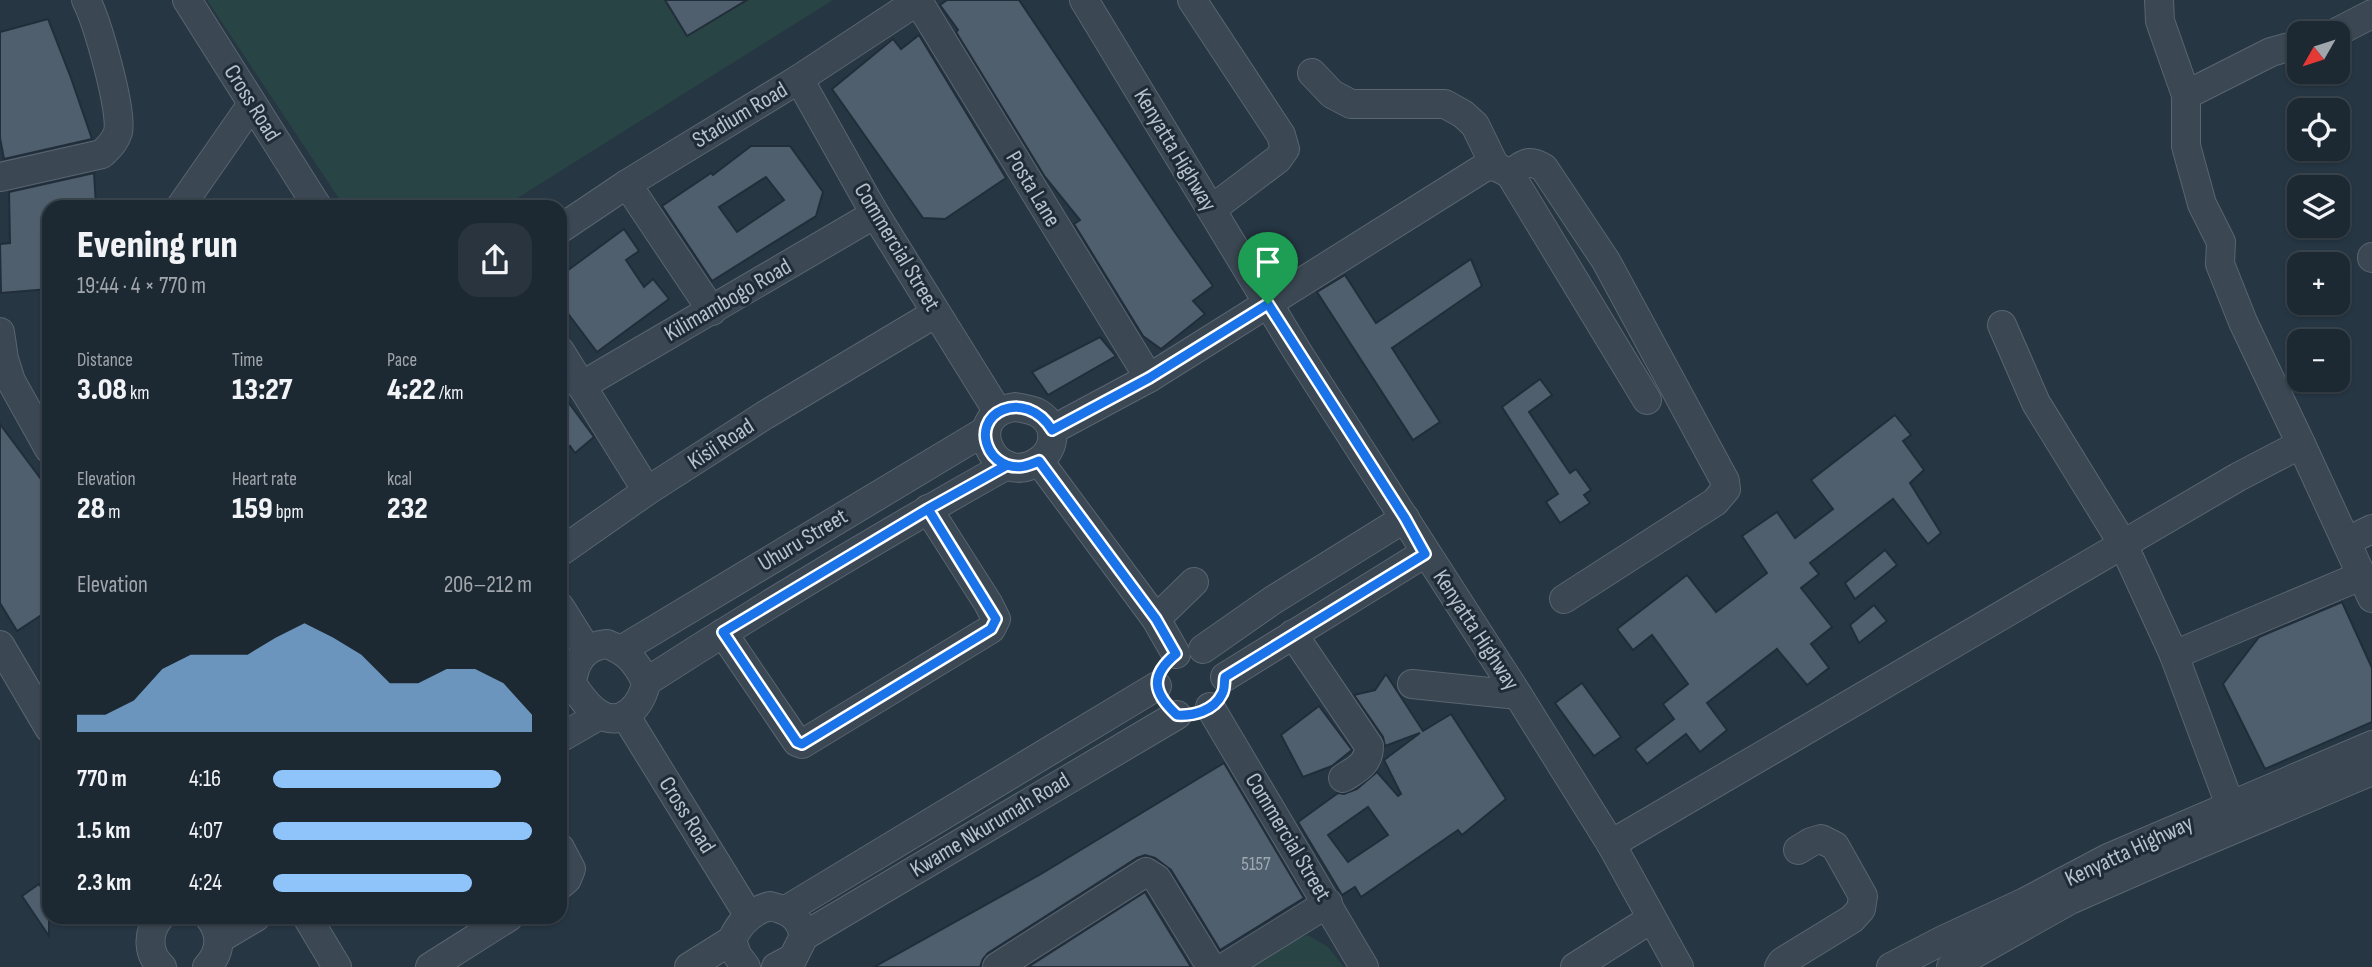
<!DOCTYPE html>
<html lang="en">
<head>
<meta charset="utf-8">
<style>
	:root { --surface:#1c2832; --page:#29343e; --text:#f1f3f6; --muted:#a0a6ac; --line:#3a444d; --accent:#8fc4fa }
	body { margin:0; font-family:"Sofia Sans Condensed",sans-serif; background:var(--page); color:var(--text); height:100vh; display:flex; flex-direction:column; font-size:26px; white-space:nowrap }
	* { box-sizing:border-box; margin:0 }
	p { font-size:23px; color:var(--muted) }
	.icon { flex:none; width:38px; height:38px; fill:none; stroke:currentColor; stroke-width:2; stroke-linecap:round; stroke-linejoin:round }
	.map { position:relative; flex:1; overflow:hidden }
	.sheet { position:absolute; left:42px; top:200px; width:525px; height:724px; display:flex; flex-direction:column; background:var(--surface); border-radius:21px; box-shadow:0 2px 5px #0004,0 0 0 2px var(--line) }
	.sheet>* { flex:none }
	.needle { width:46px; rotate:231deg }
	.tools { position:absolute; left:2287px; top:21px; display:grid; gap:14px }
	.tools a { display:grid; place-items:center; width:63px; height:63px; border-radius:14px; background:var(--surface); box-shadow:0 2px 5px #0004,0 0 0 2px var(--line); font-size:35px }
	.pin { position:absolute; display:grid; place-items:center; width:60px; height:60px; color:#fff; margin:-72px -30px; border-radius:50% 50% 50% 0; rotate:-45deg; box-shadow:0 0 7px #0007 }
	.pin .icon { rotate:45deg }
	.round { display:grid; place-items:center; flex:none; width:74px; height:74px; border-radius:21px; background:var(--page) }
	.head { display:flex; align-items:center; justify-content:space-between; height:119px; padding:0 35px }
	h1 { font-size:38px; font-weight:800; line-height:52px }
	.figures { display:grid; grid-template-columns:repeat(3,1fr); gap:10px; height:119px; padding:7px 35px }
	.figures div { display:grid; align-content:center }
	.figures b { font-size:30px; font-weight:800 }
	.figures small { font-size:19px; font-weight:400 }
	.figures p { font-size:19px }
	.chart { height:196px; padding:14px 35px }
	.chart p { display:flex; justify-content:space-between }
	.chart svg { width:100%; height:126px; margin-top:7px; fill:var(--accent); opacity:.7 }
	ul { padding:0 35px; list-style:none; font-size:23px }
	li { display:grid; grid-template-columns:112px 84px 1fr; align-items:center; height:52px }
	li i { height:18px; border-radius:9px; background:var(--accent) }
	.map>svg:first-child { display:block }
</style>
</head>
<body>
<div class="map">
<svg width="2372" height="967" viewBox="0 0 2372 967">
	<rect width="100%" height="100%" fill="#263643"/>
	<g fill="#284444">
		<path d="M207,0H833L505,206H344Z"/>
		<path d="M1308,935L1328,947L1344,967H1249L1288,942Z"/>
	</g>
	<g fill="#4f5f6e" stroke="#212e3a" stroke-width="2" fill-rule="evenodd">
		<path d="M665,0H747L687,36Z"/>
		<path d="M947,0H1019L1174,231L1213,286L1193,301L1205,314L1161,349L1143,336L1074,224L1080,220L1045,177L956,32L958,30L940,5Z"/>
		<path d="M48,19L71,78L92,139L4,159L0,138V32Z"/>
		<path d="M919,35L1006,178L945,219L923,218L832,89L893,39L901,49Z"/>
		<path d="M751,146H790L823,192L816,216L712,281L662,206L711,173L713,175ZM766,177L784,200L737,232L719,207Z"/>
		<path d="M94,173L96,206H49V289L1,293L0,244L10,243L9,192Z"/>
		<path d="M624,229L639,251L626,260L644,287L653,279L669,299L597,352L560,303V276Z"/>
		<path d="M1471,259L1482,286L1392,348L1440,422L1413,440L1317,292L1345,275L1376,323Z"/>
		<path d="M1100,337L1116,356L1048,395L1032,372Z"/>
		<path d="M1540,379L1552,395L1529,412L1570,473L1576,469L1591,490L1584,495L1590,503L1560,523L1546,502L1558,494L1502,407Z"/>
		<path d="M560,391L594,437L575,453L570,446L560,454Z"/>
		<path d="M1895,415L1911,435L1903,441L1924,470L1910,483L1941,533L1928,544L1893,499L1810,563L1819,574L1801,588L1832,627L1811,644L1829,668L1807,685L1777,649L1707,703L1727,730L1700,752L1686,734L1647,764L1635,749L1674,719L1663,704L1688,684L1652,635L1633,650L1617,629L1687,575L1716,612L1767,573L1742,536L1777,512L1795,538L1833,509L1811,480Z"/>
		<path d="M0,424L49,490V610L17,631L0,603Z"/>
		<path d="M1885,550L1897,565L1855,599L1845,583Z"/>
		<path d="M2342,602L2372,668V722L2265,769L2223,684L2259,637Z"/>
		<path d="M1874,605L1887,621L1859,643L1850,625Z"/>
		<path d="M1386,674L1423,731L1451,714L1506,799L1462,835L1458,830L1361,897L1355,887L1342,895L1298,822L1338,793L1344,794L1357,789L1377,772L1398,796L1401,794L1384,760L1420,733L1385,746L1383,737L1354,695L1375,690ZM1368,807L1388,835L1348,862L1328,835Z"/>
		<path d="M1582,683L1621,737L1594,756L1555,703Z"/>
		<path d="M1319,706L1352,750L1332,766L1303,777L1281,735Z"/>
		<path d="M1224,763L1304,898L1220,950L1171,870L1155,858L1145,855L1137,858L988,953L983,959L980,967H874L1041,874Z"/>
		<path d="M39,884L49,899V936L22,896Z"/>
		<path d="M1145,892L1191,967H1028Z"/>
	</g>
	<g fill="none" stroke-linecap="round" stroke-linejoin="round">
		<g stroke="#596570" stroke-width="30">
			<g id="minor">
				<path d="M187,0L317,206"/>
				<path d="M1084,0L1297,351L1518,695L1611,844L1679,967"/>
				<path d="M1192,0L1281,135L1285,149L1278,159L1212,209"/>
				<path d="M918,1L1149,378"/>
				<path d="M2335,33L2372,14"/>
				<path d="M1312,73L1332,94L1351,104H1445L1463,114L1475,125L1495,166"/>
				<path d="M799,79L875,214L998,412"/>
				<path d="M2186,95L2271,52L2300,44"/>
				<path d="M1510,174C1524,164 1528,158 1544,168L1606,261L1725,481L1726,489L1715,502L1564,599"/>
				<path d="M0,177L102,154C109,147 115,142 118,132C123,111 97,21 86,0"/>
				<path d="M627,184L712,311"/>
				<path d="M181,206L252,104"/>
				<path d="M560,229L627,184L799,79L919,0"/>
				<path d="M2372,257V258"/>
				<path d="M2002,325L2036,403L2123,544L2174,655L2230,805"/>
				<path d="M0,332L4,359L11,381L49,449"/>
				<path d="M560,351L647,491L765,415L936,313"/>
				<path d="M581,386L875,214"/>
				<path d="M1015,407C1022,408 1029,409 1036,412C1057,422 1057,447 1040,460C996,492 958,415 1015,407Z"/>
				<path d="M1052,430L1149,378L1485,167L1495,166L1510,174L1647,400"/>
				<path d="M2301,444L2372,598"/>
				<path d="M1039,461L1156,619L1176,654"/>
				<path d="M2347,541L2372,529"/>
				<path d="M560,552L647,491"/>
				<path d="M560,607L587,650"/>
				<path d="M1156,619L1194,582"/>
				<path d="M723,633L797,742L802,744L991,629L996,619L988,603L928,509"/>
				<path d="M1293,634L1369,746C1369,764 1357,769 1343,778"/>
				<path d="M607,644C628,652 636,662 646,682C643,703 623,729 599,714C587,707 580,695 572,684C574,662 584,646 607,644Z"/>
				<path d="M0,645L49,728"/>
				<path d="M1203,649L1273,600L1405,518"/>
				<path d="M621,650L985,431"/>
				<path d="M2174,655L2363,575"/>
				<path d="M1225,677L1425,553"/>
				<path d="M646,682C764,606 884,534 1007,465"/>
				<path d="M1412,684L1518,695"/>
				<path d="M1210,707L1364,967"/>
				<path d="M625,715L749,916"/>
				<path d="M560,738L600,715"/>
				<path d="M1611,844L2238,477L2301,444L2243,322L2220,264L2221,242L2202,204L2186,146V95L2160,21L2159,0"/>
				<path d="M560,848L571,869L567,879L560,885"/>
				<path d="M786,910L1157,686"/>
				<path d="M160,917C147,932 147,954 162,967"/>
				<path d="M307,917L337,967"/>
				<path d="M804,936L1177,715"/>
				<path d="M219,939L256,917"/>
				<path d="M207,967C222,951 222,933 209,917"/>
				<path d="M430,967L509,917"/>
				<path d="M689,967L732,940"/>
				<path d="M746,967L737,955L732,940C739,923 752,911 770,906C790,911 799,916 804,936L793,958L776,967"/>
				<path d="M997,967L1146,872L1157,879L1211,967"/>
				<path d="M1225,967L1328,903"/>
				<path d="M1575,967L1651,919"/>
				<path d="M1779,967L1782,962L1852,919L1861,909L1863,896L1835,846L1821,839L1811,842L1798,850"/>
				<path d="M1891,967L1945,939L2025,902L2108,858L2372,745"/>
				<path d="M1951,967L2070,900L2161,860L2372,771"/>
			</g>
		</g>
		<use href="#minor" stroke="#3b4752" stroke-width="28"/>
	</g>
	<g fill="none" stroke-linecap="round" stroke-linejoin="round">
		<g stroke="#fff" stroke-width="14">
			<path id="route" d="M1268,304L1149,378L1052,430C1025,386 969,413 990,451C994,458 999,462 1007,465L928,509L996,619L991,629L802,744L797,742L723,632L928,509L1007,465C1019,469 1027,466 1039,461L1156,619L1176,654C1149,676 1153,693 1177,715C1193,716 1214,711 1222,694C1225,690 1224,682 1225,677L1425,554L1405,518L1268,304"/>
		</g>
		<use href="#route" stroke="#1a73e8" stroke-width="9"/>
	</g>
	<g text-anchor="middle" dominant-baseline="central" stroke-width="6" stroke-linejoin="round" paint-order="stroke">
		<g font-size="19" fill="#9ea9b4">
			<text x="1256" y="864">5157</text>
		</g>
		<g font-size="23" fill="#b8c2cc" stroke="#1f2c38">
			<text transform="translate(252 103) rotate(58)">Cross Road</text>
			<text transform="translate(740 115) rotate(-31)">Stadium Road</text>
			<text transform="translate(1175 150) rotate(59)">Kenyatta Highway</text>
			<text transform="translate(1033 189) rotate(59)">Posta Lane</text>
			<text transform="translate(897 247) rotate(59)">Commercial Street</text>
			<text transform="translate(728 300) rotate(-30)">Kilimambogo Road</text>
			<text transform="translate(721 444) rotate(-33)">Kisii Road</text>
			<text transform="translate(803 540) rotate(-31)">Uhuru Street</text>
			<text transform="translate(1476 630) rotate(57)">Kenyatta Highway</text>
			<text transform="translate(687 815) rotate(58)">Cross Road</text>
			<text transform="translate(990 825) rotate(-31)">Kwame Nkurumah Road</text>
			<text transform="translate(1288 837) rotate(59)">Commercial Street</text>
			<text transform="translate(2129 851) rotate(-25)">Kenyatta Highway</text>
		</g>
	</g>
</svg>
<div class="tools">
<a><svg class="needle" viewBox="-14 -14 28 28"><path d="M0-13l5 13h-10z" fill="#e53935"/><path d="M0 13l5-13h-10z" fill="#a0a6ac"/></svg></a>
<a><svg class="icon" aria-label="locate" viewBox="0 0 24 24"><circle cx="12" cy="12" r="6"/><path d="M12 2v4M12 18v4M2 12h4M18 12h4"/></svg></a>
<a><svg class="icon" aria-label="layers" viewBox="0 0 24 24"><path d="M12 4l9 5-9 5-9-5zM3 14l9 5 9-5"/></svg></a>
<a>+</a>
<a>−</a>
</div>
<div class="pin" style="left:1268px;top:304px;background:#1e9e55"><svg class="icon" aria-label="arrive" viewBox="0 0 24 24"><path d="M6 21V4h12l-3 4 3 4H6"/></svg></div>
<section class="sheet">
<div class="head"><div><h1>Evening run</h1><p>19:44 · 4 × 770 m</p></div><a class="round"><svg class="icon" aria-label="share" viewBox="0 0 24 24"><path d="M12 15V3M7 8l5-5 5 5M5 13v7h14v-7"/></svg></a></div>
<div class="figures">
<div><p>Distance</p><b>3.08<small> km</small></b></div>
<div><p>Time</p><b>13:27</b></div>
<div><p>Pace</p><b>4:22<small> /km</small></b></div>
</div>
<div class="figures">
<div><p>Elevation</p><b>28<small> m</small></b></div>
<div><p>Heart rate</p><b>159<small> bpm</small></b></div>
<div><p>kcal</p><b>232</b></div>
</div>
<div class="chart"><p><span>Elevation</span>206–212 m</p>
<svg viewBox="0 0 160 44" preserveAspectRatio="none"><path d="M0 44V38L10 38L20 33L30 22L40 17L50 17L60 17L70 11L80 6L90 11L100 17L110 27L120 27L130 22L140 22L150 27L160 38V44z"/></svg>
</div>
<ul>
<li><b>770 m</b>4:16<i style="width:88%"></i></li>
<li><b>1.5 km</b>4:07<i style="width:100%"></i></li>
<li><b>2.3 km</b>4:24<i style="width:77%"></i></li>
</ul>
</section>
</div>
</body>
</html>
